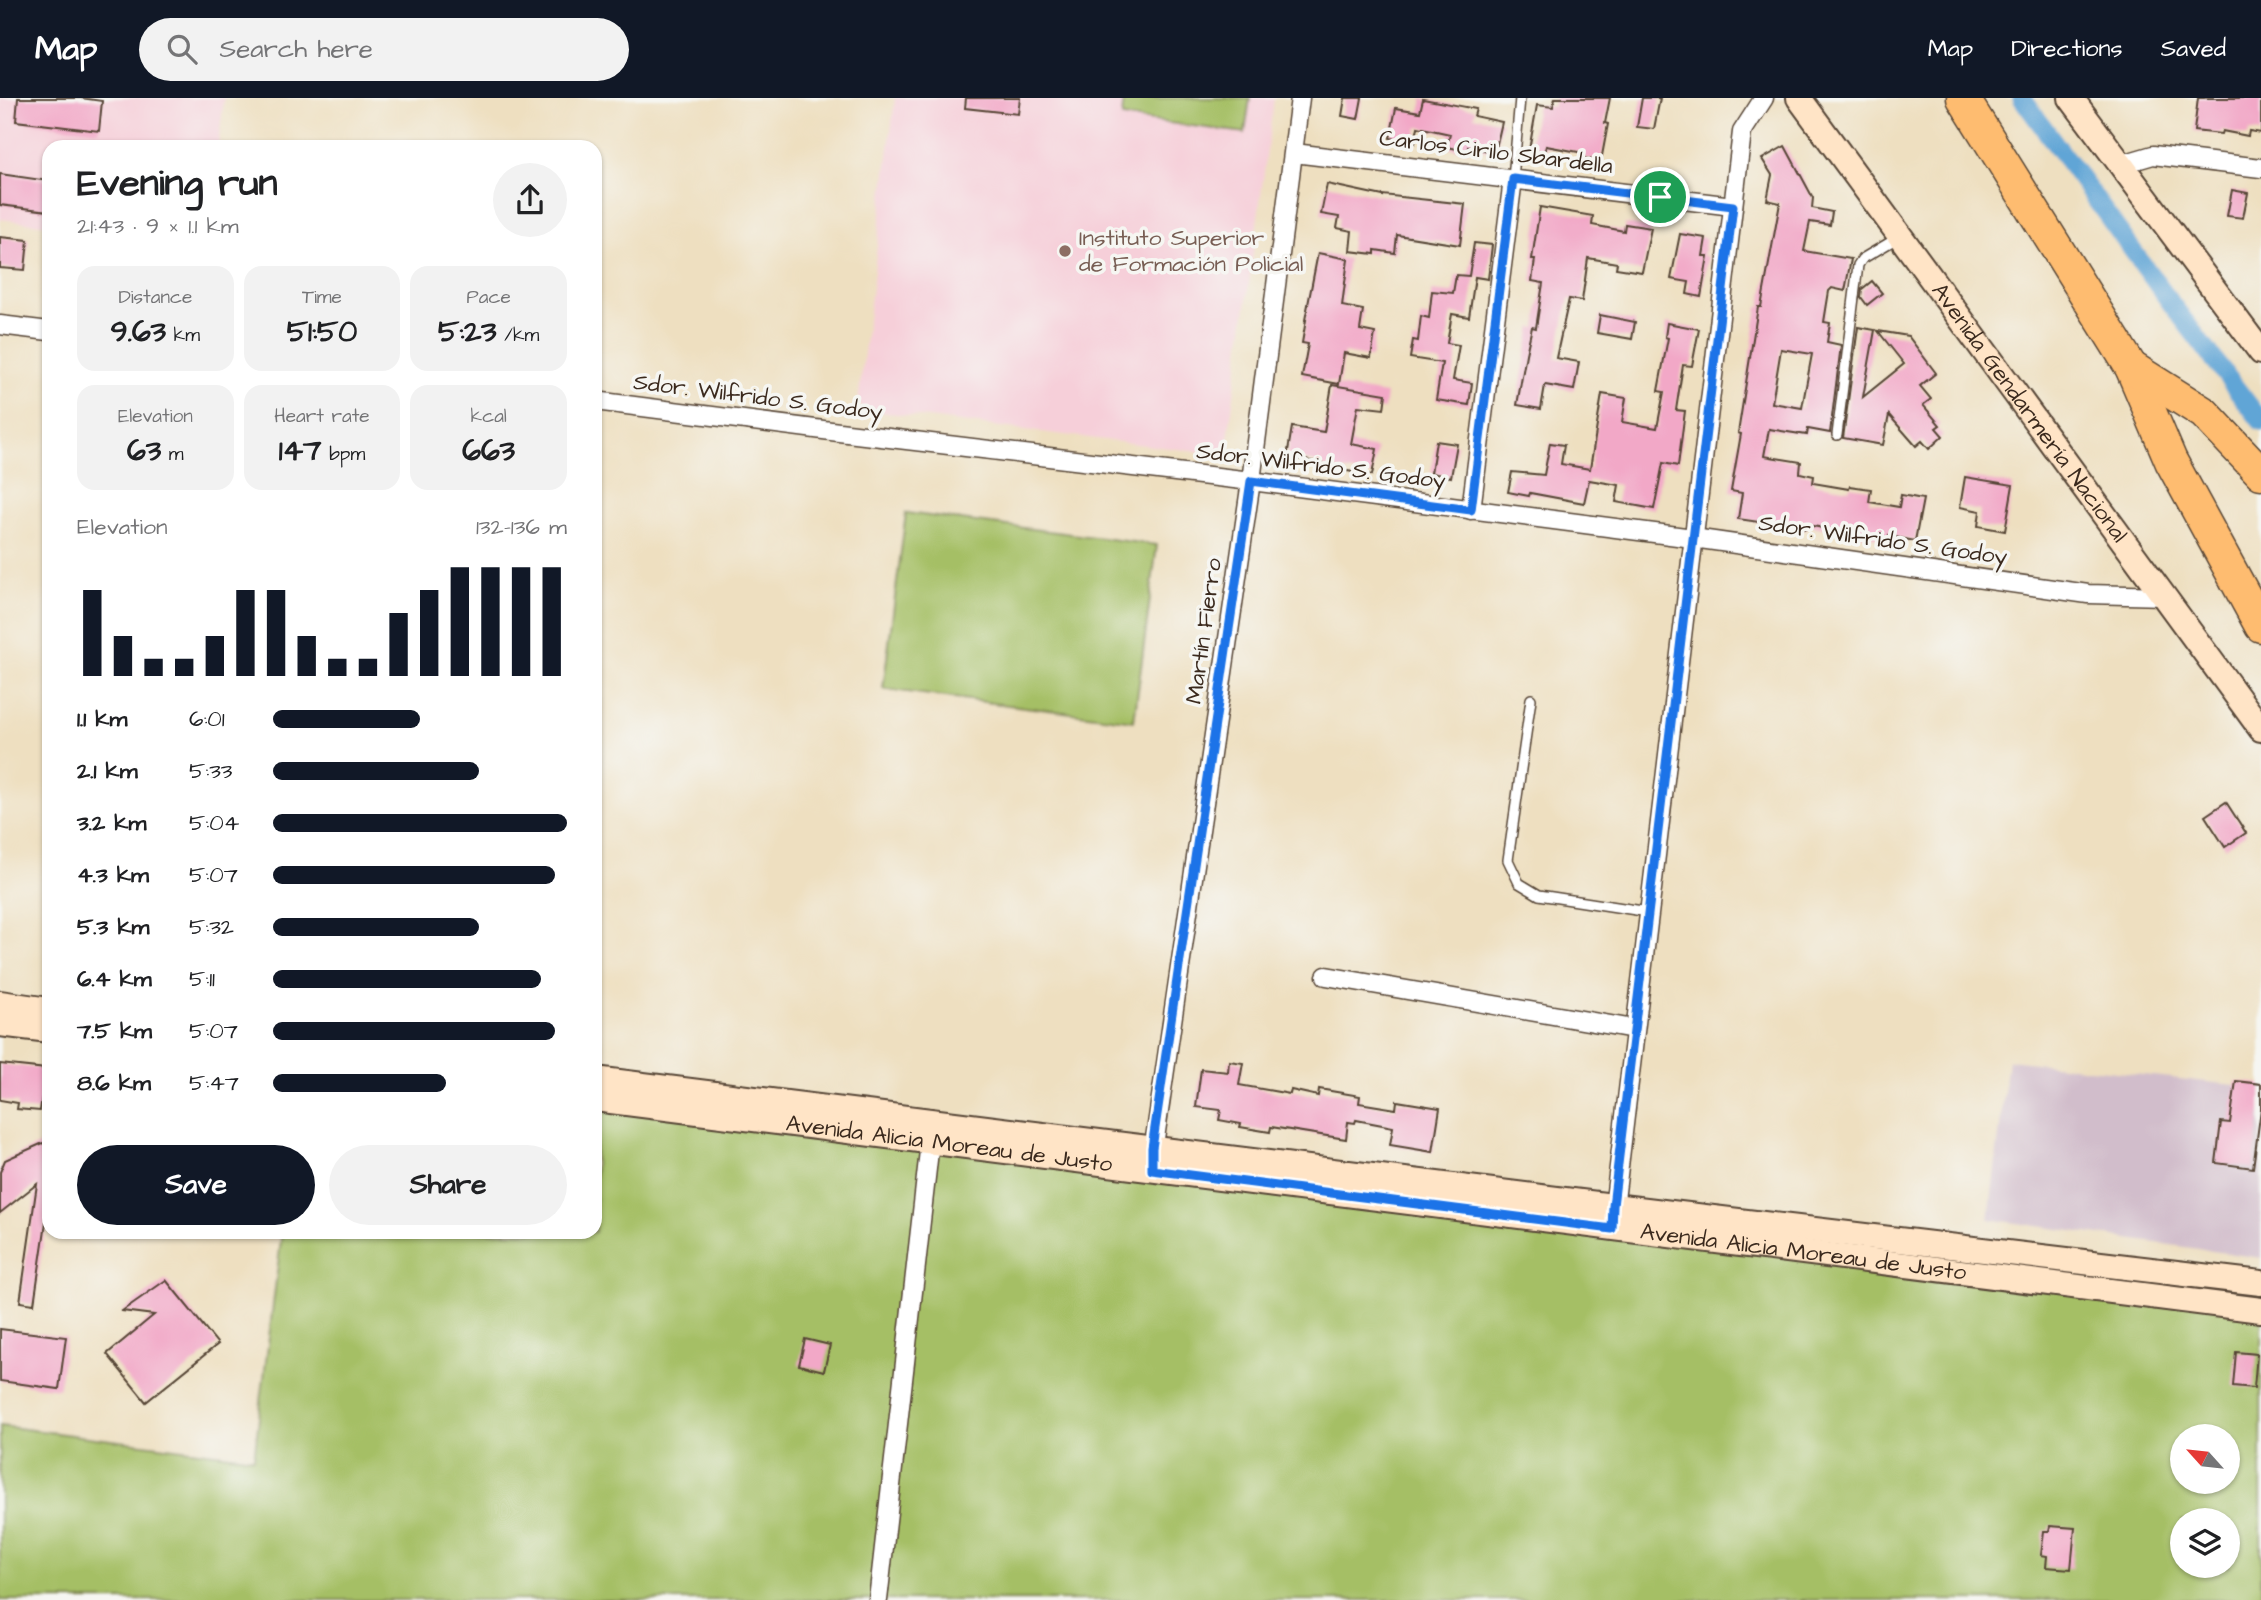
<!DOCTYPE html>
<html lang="en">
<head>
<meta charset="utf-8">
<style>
	:root { --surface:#fff; --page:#f2f2f2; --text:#202124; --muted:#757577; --accent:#111827 }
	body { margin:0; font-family:"Architects Daughter",sans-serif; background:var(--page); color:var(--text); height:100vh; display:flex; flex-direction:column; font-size:26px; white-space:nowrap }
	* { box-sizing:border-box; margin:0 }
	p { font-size:23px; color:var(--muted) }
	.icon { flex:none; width:38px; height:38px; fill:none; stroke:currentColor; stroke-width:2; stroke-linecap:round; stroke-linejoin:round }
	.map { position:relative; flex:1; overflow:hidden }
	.panel { position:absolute; left:42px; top:42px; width:560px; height:1099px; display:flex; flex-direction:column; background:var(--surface); border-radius:21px; box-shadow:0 2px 5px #0004 }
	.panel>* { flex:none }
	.needle { width:46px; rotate:297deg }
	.tools { position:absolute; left:2170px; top:1326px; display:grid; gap:14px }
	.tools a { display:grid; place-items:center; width:70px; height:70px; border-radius:50%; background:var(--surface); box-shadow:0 2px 5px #0004; font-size:35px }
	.pin { position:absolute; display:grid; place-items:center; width:60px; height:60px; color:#fff; margin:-30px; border:4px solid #fff; border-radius:50%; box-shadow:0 2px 7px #0007 }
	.round { display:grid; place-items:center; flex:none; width:74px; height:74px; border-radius:37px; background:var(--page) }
	.overview { display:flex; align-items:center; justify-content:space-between; height:119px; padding:0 35px }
	h1 { font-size:38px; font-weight:700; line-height:52px }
	.metrics { display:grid; grid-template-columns:repeat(3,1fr); gap:10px; height:119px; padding:7px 35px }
	.metrics div { display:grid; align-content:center; border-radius:18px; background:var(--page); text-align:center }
	.metrics b { font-size:30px; font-weight:700 }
	.metrics small { font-size:19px; font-weight:400 }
	.metrics p { font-size:19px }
	.chart { height:196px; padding:14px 35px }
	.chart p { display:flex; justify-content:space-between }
	.chart svg { width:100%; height:126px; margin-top:7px; stroke:var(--accent); stroke-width:6 }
	.action { display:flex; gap:14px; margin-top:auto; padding:14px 35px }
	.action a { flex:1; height:80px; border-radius:42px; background:var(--accent); color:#fff; font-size:28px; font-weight:700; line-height:80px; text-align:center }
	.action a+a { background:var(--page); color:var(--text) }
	ul { padding:0 35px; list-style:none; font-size:23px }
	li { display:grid; grid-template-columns:112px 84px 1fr; align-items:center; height:52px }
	li i { height:18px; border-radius:9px; background:var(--accent) }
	header { display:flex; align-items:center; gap:42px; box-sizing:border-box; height:98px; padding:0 35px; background:var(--accent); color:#fff }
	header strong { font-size:33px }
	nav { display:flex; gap:38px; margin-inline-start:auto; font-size:24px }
	.search { width:490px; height:63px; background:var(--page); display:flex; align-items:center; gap:18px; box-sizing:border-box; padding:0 24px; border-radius:38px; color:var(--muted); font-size:26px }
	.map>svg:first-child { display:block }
</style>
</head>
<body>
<header>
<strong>Map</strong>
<div class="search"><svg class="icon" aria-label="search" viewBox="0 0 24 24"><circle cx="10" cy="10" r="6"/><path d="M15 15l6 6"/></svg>Search here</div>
<nav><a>Map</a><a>Directions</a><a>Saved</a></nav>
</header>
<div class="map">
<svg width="2261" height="1502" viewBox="0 0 2261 1502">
	<rect width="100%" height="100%" fill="#f6f6f2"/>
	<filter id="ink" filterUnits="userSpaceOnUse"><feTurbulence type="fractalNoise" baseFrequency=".0143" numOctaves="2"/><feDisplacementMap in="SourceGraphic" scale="14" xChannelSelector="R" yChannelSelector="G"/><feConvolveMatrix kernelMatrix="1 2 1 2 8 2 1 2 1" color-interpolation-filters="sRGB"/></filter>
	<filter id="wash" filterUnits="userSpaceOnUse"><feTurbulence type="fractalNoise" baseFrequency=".00686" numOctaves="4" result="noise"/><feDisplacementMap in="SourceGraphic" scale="28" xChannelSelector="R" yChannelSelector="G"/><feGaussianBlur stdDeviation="1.57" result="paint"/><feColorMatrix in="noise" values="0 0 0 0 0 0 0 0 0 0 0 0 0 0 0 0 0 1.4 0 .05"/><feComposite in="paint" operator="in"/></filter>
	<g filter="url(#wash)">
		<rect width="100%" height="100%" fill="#eedfc0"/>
		<g fill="#f6cfd9">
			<path d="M0,0H224L218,49H49V127L0,121Z"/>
			<path d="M895,0H1274L1227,348L1217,356L864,312L858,305Z"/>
		</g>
		<path fill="#d1bdcb" d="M2008,962L2261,990V1160L1989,1121Z"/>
		<g fill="#a5bf65" stroke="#707442" stroke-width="2" fill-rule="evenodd">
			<path d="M1124,0H1250L1245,35L1122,19Z"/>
			<path d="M906,415L1157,447L1134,623L883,591Z"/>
			<path d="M595,1003L2261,1211V1502H0V1328L254,1360L282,1134H595ZM2182,1339H2228V1384H2182ZM2182,1423H2228V1468H2182Z"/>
		</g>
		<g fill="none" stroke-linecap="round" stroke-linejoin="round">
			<path stroke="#61a5d6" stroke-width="19" d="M2022,0L2170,204L2261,323"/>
		</g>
		<g id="blocks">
			<g fill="#f2a8c7" fill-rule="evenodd">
				<path d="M18,0H81L102,3L99,33L16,23Z"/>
				<path d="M966,0H1020L1018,16L965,10Z"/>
				<path d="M1345,0H1362L1358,21L1342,18Z"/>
				<path d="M1555,0H1610L1605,25L1608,26L1601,63L1583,60L1584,55L1546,48L1544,55L1529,52L1537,7L1553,9Z"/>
				<path d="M1642,0H1660L1654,31L1637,29Z"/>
				<path d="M2198,0H2261V35L2249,33L2248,38L2222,33L2221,36L2194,33Z"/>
				<path d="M1423,1L1476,11L1474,18L1502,24L1495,54L1468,49V53L1447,49L1450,36L1418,29L1415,45L1390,40L1396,10L1420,14Z"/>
				<path d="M1785,48L1813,100L1812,110L1832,114L1830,127L1810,124L1804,153L1851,161L1845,193L1832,190L1829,193L1824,224L1830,225L1827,244L1841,247L1830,335L1808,331L1807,337L1769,331L1764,358L1801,364L1800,375L1814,378L1813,385L1849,391L1850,388L1871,391L1869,404L1899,409L1901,397L1923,401L1915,443L1889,438L1888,442L1807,427L1806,431L1738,421L1742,395L1731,393L1741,336L1738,335L1758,209H1761L1780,105L1767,102L1772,77L1762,61ZM1781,251L1812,256L1802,310L1772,305Z"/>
				<path d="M0,76L49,83V113L0,107Z"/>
				<path d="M1327,86L1383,98V97L1465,106L1460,147L1397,137L1395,155L1375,152V156L1350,153L1352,133L1337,130L1339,119L1321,116Z"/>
				<path d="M2232,92L2248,95L2243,120L2227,118Z"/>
				<path d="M1540,109L1593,118L1592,127L1624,133L1625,126L1651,130L1642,174L1616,170L1617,165L1588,160L1582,203L1569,201L1556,260L1579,264L1574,292L1545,287L1541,311L1517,307L1526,256L1532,229L1536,230L1543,185L1532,183L1535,161H1532Z"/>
				<path d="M1680,136L1706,140L1703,158H1708L1701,199L1687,196L1689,184L1671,181Z"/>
				<path d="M0,139L28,142L25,172L0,170Z"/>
				<path d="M1474,145L1492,147L1488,181L1475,179L1469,219L1452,216L1447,245L1459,247L1453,282L1472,285L1469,307L1436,302L1442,265L1410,260L1413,242L1418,243L1421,218L1429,220L1432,193L1453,195L1456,177L1469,178Z"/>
				<path d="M1318,155L1348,161L1342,208L1363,212L1360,232L1375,235L1371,260L1344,255L1339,286L1302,279L1308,246L1302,245L1306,222H1305Z"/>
				<path d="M1872,183L1882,195L1867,207L1861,199L1862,191Z"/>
				<path d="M1600,217L1635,224L1632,241L1597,235Z"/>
				<path d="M1667,225L1699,231L1692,268L1683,267L1676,312L1685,313L1678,368L1663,365L1654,411L1616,404L1619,387L1589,382L1584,405L1530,395L1529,398L1508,394L1512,374L1544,377L1550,345L1564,347L1561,366L1590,371L1602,296L1626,300L1622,324L1657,330L1664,294L1658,293L1668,240L1665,239Z"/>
				<path d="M1858,229L1875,232L1863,299L1904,266L1878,233L1908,238L1936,275L1920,288L1931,301L1923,307L1940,327L1936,330L1943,338L1929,351L1922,343L1916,348L1889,317L1883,347L1843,340Z"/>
				<path d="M1332,287L1386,296L1384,311L1358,308L1351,346L1377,351L1372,377L1322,369V365L1287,359L1292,329L1324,334Z"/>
				<path d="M1436,343L1457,346L1451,379L1431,375Z"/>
				<path d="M1965,379L2013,387L2005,433L1978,428L1980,413L1960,409Z"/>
				<path d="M2226,704L2246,735L2225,749L2205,718Z"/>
				<path d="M1229,963L1243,965L1239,987L1290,996L1291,992L1318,998L1319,991L1360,998L1359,1005L1396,1011L1397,1003L1440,1010L1433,1054L1390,1047L1393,1029L1356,1022L1355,1025L1348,1024L1346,1041L1271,1029L1270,1034L1240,1029L1241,1026L1219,1022L1221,1012L1196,1009L1201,971L1228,974Z"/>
				<path d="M0,966L46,971L40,1013L17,1011L18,1005L0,1002Z"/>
				<path d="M2236,983L2261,986V1011L2253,1070L2216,1065L2221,1024L2230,1025Z"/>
				<path d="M43,1045L49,1050V1104L34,1206L20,1204L37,1086L0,1115V1074L5,1062Z"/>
				<path d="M166,1182L218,1246L146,1304L107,1256L154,1217L122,1213Z"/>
				<path d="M0,1231L66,1239L59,1291L0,1283Z"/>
				<path d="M805,1241L830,1247L824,1273L799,1267Z"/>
				<path d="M2236,1254L2257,1256L2254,1290L2233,1288Z"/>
				<path d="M2050,1428L2075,1430L2071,1471L2046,1469L2047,1458L2041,1457L2044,1433H2049Z"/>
			</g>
		</g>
	</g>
	<g filter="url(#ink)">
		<use href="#blocks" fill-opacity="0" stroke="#564536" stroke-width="2"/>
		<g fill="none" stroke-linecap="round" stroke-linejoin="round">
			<g stroke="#564536" stroke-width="12">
				<g id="lane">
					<path d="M1513,81L1520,0"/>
					<path d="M1837,337L1858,167L1862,161L1899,139"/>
					<path d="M1531,601L1508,762L1519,785L1539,797L1649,814"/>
				</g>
			</g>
			<g stroke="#564536" stroke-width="21">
				<g id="street">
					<path d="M1294,55L1733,108"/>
					<path d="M2119,67L2153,57L2261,70"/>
					<path d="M0,227L49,233"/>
					<path d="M595,303L839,334L1251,383L1693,440L2088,496L2165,498"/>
					<path d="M1471,412L1513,81"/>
					<path d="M1326,878L1634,931"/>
					<path d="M1152,1061L1251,383L1300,0"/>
					<path d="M1613,1119L1742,34L1764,0"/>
					<path d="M878,1502L930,1044"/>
				</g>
			</g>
			<g stroke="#564536" stroke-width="28">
				<g id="secondary">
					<path id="s1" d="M1799,0L2261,631"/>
					<path d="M2071,0L2261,254"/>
					<path d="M0,905L49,912"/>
					<path d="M0,926L49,932"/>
					<path d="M595,981L1613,1108L2261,1185"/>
					<path id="s2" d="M595,1001L2261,1212"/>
				</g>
			</g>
			<g stroke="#564536" stroke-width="35">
				<g id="highway">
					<path d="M1963,0L2131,269L2171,363L2261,528"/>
					<path d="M2131,269L2204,315L2261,375"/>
				</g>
			</g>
			<use href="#lane" stroke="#fff" stroke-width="9"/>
			<use href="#street" stroke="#fff" stroke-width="18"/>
			<use href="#secondary" stroke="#ffe4c6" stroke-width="24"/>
			<use href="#highway" stroke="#febc70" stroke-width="32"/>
		</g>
	</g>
	<g fill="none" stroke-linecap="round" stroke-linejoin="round" filter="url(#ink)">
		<g stroke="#fff" stroke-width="14">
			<path id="route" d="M1513,81L1733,108L1613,1108L1612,1131L1152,1072V1050L1251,383L1471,412Z"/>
		</g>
		<use href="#route" stroke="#1a73e8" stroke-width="9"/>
	</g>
	<circle fill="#8d6e63" stroke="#f6f6f2" stroke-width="2.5" cx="1065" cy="153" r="7"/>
	<g text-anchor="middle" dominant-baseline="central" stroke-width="7" stroke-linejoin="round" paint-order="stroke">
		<g font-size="23" fill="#3b2a1e" stroke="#f6f6f2">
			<text transform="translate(1496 54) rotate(7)">Carlos Cirilo Sbardella</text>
			<text transform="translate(758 299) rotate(7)">Sdor. Wilfrido S. Godoy</text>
			<text stroke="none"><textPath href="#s1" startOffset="390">Avenida Gendarmería Nacional</textPath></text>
			<text transform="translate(1321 368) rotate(7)">Sdor. Wilfrido S. Godoy</text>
			<text transform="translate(1883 442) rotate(8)">Sdor. Wilfrido S. Godoy</text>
			<text transform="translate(1204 533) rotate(-82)">Martín Fierro</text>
			<text stroke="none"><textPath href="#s2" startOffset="357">Avenida Alicia Moreau de Justo</textPath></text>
			<text stroke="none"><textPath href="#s2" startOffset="1218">Avenida Alicia Moreau de Justo</textPath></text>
		</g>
		<g font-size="23" fill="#785e54" stroke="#f6f6f2" text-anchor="start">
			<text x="1079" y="140">Instituto Superior<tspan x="1079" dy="26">de Formación Policial</tspan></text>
		</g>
	</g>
</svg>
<div class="tools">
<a><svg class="needle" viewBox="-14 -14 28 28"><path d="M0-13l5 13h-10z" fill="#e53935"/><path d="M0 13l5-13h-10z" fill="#757577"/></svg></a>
<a><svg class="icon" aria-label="layers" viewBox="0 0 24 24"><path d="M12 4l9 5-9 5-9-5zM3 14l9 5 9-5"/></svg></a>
</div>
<div class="pin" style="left:1660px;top:99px;background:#1e9e55"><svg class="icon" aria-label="arrive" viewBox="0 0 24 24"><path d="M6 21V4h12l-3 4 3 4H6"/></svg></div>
<section class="panel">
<div class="overview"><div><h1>Evening run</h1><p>21:43 · 9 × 1.1 km</p></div><a class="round"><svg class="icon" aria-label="share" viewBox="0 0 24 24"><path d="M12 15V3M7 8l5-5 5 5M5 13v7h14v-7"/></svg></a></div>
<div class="metrics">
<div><p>Distance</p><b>9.63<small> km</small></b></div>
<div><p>Time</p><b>51:50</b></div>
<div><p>Pace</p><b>5:23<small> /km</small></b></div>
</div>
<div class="metrics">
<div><p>Elevation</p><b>63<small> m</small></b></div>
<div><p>Heart rate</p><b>147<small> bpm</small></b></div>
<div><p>kcal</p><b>663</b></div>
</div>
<div class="chart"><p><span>Elevation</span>132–136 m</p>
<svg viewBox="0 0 160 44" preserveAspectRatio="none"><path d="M5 44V14M15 44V30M25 44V38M35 44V38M45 44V30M55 44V14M65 44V14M75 44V30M85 44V38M95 44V38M105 44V22M115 44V14M125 44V6M135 44V6M145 44V6M155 44V6"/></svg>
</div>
<ul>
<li><b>1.1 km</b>6:01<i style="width:50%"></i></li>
<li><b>2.1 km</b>5:33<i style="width:70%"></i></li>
<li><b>3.2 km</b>5:04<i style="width:100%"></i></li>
<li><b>4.3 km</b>5:07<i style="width:96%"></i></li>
<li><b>5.3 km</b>5:32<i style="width:70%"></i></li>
<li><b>6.4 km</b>5:11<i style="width:91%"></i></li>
<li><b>7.5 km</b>5:07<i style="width:96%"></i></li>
<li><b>8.6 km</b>5:47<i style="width:59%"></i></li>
</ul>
<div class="action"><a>Save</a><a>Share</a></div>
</section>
</div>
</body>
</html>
